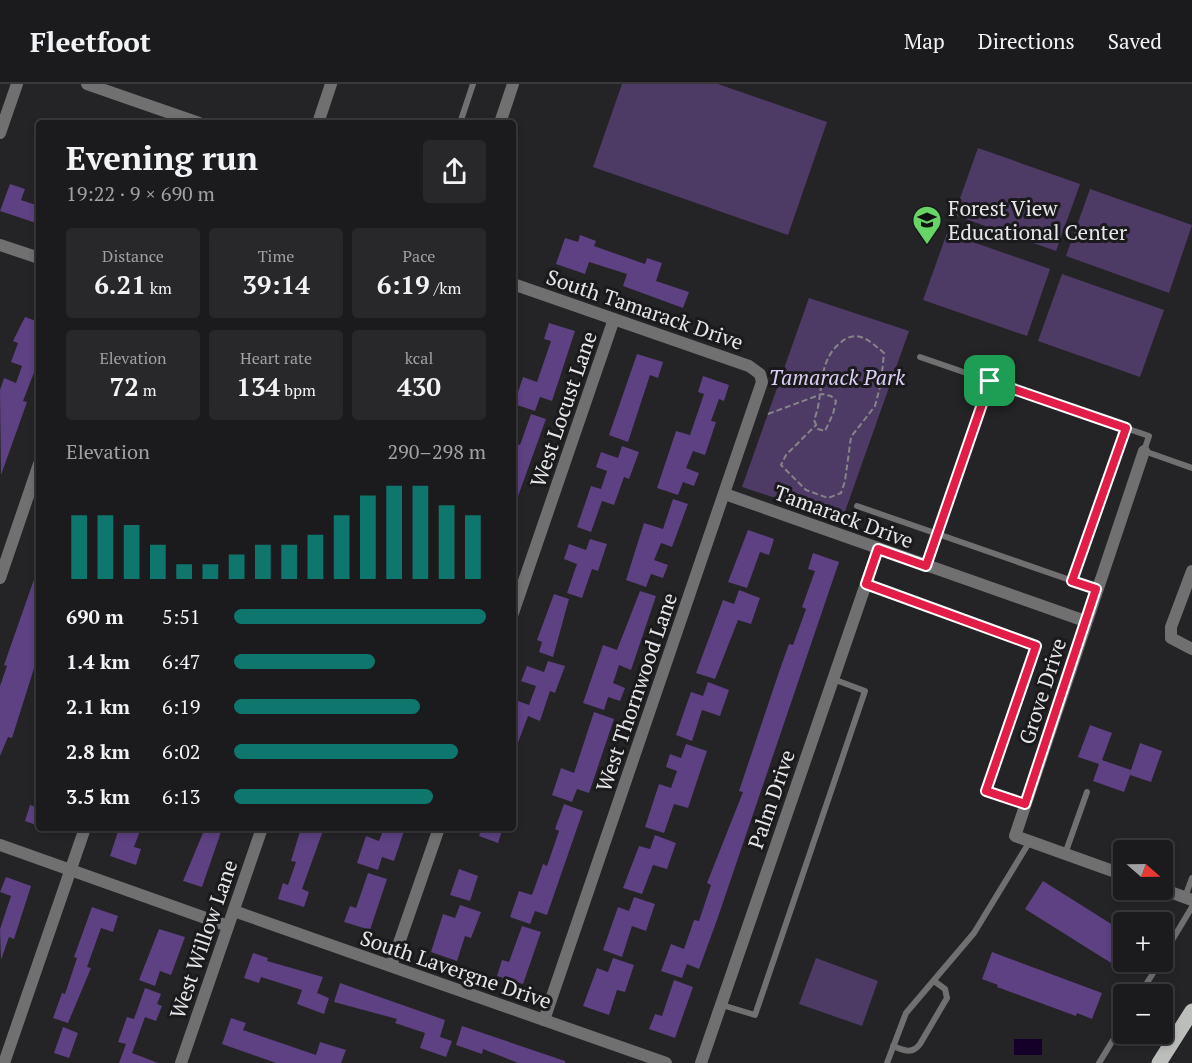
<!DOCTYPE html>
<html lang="en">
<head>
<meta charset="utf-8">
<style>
	:root { --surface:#1b1a1c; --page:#282729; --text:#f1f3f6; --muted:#a0a1a3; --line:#39383b; --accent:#0f766e }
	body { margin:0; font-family:"PT Serif",serif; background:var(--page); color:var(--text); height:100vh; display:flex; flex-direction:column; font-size:22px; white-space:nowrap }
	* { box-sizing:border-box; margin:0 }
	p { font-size:20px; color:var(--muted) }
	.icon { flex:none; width:33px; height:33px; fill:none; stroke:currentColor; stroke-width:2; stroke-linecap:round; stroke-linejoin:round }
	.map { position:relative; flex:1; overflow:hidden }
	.panel { position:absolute; left:36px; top:36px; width:480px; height:711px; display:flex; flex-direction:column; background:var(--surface); border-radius:6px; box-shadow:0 3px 9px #0003,0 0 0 2px var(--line) }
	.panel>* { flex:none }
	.needle { width:39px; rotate:110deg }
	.tools { position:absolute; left:1113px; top:756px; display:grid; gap:12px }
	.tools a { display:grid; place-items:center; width:60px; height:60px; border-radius:6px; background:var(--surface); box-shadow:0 3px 9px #0003,0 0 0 2px var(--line); font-size:30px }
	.pin { position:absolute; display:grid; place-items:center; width:51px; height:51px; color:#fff; margin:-26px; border-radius:12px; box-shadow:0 3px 9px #0006 }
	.round { display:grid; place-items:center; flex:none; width:63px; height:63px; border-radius:6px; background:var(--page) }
	.head { display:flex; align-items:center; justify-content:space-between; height:102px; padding:0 30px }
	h1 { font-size:33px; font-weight:700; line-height:45px }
	.figures { display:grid; grid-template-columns:repeat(3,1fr); gap:9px; height:102px; padding:6px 30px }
	.figures div { display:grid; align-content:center; border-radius:6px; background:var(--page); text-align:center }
	.figures b { font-size:26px; font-weight:700 }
	.figures small { font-size:16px; font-weight:400 }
	.figures p { font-size:16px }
	.chart { height:168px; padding:12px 30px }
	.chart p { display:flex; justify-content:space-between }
	.chart svg { width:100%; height:108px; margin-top:6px; stroke:var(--accent); stroke-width:6 }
	ul { padding:0 30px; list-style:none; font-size:20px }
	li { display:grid; grid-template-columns:96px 72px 1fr; align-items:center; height:45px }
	li i { height:15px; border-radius:8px; background:var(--accent) }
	header { display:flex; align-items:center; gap:36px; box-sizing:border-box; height:84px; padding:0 30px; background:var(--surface); border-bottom:2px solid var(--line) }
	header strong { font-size:28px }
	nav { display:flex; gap:33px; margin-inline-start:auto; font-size:21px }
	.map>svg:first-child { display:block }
</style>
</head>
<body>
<header>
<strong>Fleetfoot</strong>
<nav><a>Map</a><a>Directions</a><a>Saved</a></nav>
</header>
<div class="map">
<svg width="1192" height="979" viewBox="0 0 1192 979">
	<rect width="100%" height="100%" fill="#242326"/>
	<g fill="#4d3b66">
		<path d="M622,0H718L827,38L788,151L593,83Z"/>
		<path d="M978,64L1080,100L1056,167L954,131Z"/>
		<path d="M1090,105L1192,141L1169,209L1066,172Z"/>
		<path d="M947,149L1050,185L1027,252L923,216Z"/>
		<path d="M1062,190L1164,226L1140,293L1038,257Z"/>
		<path d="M809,214L909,247L842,436L742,403Z"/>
		<path d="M816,874L878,897L862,942L799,920Z"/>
	</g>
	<rect fill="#140029" x="1014" y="955" width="28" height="16"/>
	<g fill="#5d4182">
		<path d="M10,100L25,105L21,116L39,122V140L0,127Z"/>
		<path d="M580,151L596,157L594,162L645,180L647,174L662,179L656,197L689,208L683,224L623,202L627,190L589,178L585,190L556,180L565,154L578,158Z"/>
		<path d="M25,233L39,238V288L35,286L23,317L27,318L1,391L0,306L4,294L16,299L22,282L11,278L18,259L13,257Z"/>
		<path d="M549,239L575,247L552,317L540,313L535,327L514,320L523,293L537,298L551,257L544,255Z"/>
		<path d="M637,270L663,278L658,294L650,291L628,358L609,351Z"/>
		<path d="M703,292L729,301L724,317L719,315L711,337L716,338L705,371L693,367L686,384L699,389L694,402L683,398L678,411L657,404L676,347L690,351L704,310L698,308Z"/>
		<path d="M531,330L546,335L513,426V367L516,360L520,361Z"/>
		<path d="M622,362L639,368L629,395L624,393L614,421L602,417L591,448L577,443L591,402L601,405L607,387L596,383L601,368L618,374Z"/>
		<path d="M673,415L688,420L672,463L661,459L654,476L668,481L663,494L651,490L646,503L626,496L644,439L663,445Z"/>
		<path d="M748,446L774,455L769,471L760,468L747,504L728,498Z"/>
		<path d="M590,455L607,460L598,487L592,485L582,514L567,509L577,480L564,475L569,460L586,466Z"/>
		<path d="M813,469L839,478L717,836L699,885L687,880L682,894L661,887L671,860L684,865L694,836L699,837L711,801L707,799L743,708L739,707L780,585L789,560L793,561L806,525L802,523L815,487L808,485Z"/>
		<path d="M38,484L39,562L34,577L36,578L12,654L8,653L0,672V602L7,582L4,581Z"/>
		<path d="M739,506L760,514L751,540L738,536L715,595L696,589L723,516L734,520Z"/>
		<path d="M640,507L656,512L631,586L619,581L613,599L625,604L620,617L608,613L604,626L583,619L603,561L617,566Z"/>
		<path d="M554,510L569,515L553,573L539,568L542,558L537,556Z"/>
		<path d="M548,577L565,582L555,609L550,607L540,637L528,632L513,672V630L518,617L529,621L536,602L521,597L527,582L544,588Z"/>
		<path d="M708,598L729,606L720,632L702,626L692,657L676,651L691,608L703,612Z"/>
		<path d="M594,628L614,635L589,709L577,705L572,718L552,711L561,684L574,689Z"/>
		<path d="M1090,641L1112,649L1102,676L1131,686L1140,659L1162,667L1151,698L1130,691L1124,708L1093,697L1099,680L1078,673Z"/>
		<path d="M686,660L707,667L688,724L674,720L664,749L645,743L659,700L671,704L677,687L666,683L670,670L681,674Z"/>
		<path d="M564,720L583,727L547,831L535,827L530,840L510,833L519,807L532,811L543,780L547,782L559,747L555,745Z"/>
		<path d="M30,721L39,724V742L25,737Z"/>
		<path d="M119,744H141L134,763L141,765L136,781L110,772Z"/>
		<path d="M205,744L221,748L202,803L183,797Z"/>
		<path d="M301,744H324L302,805L309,808L304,823L278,815L283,799L288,801L296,778L291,777Z"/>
		<path d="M384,744H405L394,777L382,773L378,786L357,779L366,752L379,757Z"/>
		<path d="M482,744H503L498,759L479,752Z"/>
		<path d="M655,751L676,759L667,785L653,781L642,810L623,804L639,762L650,765Z"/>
		<path d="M459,785L478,792L470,817L450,811Z"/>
		<path d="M368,789L387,795L370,846L344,838L350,822L356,824Z"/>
		<path d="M6,793L31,802L14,855L9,853L1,876L0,845L11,812L0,808Z"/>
		<path d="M1043,797L1124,848V887L1025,825Z"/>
		<path d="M634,813L655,820L646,847L632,842L622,873L603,866L618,823L629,827Z"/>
		<path d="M460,821L481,828L471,854L465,852L457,877L431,868L443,830L455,834Z"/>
		<path d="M92,823L118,832L113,848L101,844L87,883L91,884L68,939L53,934L62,909L65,910L77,874L74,873Z"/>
		<path d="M522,842L541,848L523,900L497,892L502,876L509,878Z"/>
		<path d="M159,845L185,853L171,891L160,887L155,902L139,896Z"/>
		<path d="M992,868L1102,909L1092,935L1077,929L1076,932L997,903L998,901L982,895Z"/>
		<path d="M253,869L268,874L267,877L323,893L317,909L329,914L324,930L297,920L302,906L261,893L259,899L244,894Z"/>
		<path d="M613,874L634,881L625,908L617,906L609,931L583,922L597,884L608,888Z"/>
		<path d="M674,896L693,903L675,954L649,945L655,930L662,932Z"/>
		<path d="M340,899L445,936L440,953L452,957L446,973L420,964L425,949L395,939L397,935L334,918Z"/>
		<path d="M145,904L161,910L157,920L162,922L156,937L145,933L132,969L158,979H119L126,960L118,958L127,933L134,935Z"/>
		<path d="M231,934L246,939L243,946L316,971L320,958L346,966L341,979H276L222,960Z"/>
		<path d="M462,942L565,977V979H518L483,965L482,970L456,961Z"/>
		<path d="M63,943L78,949L69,974L54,969Z"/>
	</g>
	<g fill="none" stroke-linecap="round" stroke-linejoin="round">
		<path stroke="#858487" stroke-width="2" stroke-dasharray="6 3" stroke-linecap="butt" d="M768,330L822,310L831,312L836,317L833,330L825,347L818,345L814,336C825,309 816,279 840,259C857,244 870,257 884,269L881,299L875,322L851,353L845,397L841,409L828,414L806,406L781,381L786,371L816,341"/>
		<g stroke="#6f706f" stroke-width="6">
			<path d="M460,39L473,0"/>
			<path d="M920,273L1149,352L1144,367L1192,384"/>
			<path d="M857,422L1096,505"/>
			<path d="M926,481L990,297"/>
			<path d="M1072,497L1126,344"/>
			<path d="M866,500L1036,562L986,707L1025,720"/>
			<path d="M1065,770L1087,708"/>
			<path d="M1185,813L1192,794"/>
			<path d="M1162,873L1192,823"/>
			<path d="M1140,910L1160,878"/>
			<path d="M722,921L755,931L865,607L833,595"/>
			<path d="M893,962C903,966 912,971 920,960L947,914L945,905L934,897"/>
			<path d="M887,979L906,929L974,849L1030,757"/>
			<path d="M1099,979L1124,938"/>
		</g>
		<g stroke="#6f706f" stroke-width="12">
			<path d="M87,0L199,39"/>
			<path d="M318,39L331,0"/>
			<path d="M500,39L513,0"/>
			<path d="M0,49L17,0"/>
			<path d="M0,161L39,174"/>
			<path d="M513,200L749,282L760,290L762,298L544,936"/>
			<path d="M725,410L1085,537"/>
			<path d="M1192,487L1171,543V554L1192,565"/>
			<path d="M0,494L39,380"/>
			<path d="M513,529L614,235"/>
			<path d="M0,761L228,842"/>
			<path d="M1124,791L1015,752L1144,367"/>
			<path d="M1162,805L1192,816"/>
			<path d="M234,827L666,979"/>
			<path d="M391,882L439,744"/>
			<path d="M4,979L85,744"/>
			<path d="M181,979L262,744"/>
			<path d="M701,979L878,465"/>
		</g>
		<path stroke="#bbbebb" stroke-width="15" d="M1159,979L1192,927"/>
	</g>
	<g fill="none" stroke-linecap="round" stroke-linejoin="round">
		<g stroke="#fff" stroke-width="12">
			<path id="route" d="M990,297L1126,344L1072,497L1096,505L1025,720L986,707L1036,562L866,500L878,465L926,482Z"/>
		</g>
		<use href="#route" stroke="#e11d48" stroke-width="8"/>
	</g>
	<defs>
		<g id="school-pin" transform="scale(1.5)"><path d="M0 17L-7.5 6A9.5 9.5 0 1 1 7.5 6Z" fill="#67d466" stroke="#1a191c"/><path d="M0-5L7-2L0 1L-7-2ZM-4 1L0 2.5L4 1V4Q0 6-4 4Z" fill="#111"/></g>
	</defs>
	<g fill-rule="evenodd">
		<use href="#school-pin" x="927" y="136"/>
	</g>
	<g text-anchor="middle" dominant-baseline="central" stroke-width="6" stroke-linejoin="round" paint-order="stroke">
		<g font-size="21" fill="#e6e6e8" stroke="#1a191c" text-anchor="start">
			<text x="948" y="124">Forest View<tspan x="948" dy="24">Educational Center</tspan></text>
		</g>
		<g font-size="21" fill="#e6e6e8" stroke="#1a191c">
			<text transform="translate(645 225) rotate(19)">South Tamarack Drive</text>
			<text transform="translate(563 325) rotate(-71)">West Locust Lane</text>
			<text transform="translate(844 432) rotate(20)">Tamarack Drive</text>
			<text transform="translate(1042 607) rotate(-72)">Grove Drive</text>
			<text transform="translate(636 608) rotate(-71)">West Thornwood Lane</text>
			<text transform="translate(771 715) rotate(-71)">Palm Drive</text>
			<text transform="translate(203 855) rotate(-71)">West Willow Lane</text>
			<text transform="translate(456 885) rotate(19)">South Lavergne Drive</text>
		</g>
		<g font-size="21" font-style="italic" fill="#dccef5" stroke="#1a191c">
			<text x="837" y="293">Tamarack Park</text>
		</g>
	</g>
</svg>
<div class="tools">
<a><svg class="needle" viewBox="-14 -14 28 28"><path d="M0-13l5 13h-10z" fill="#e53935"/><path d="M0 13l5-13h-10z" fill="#a0a1a3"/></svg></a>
<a>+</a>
<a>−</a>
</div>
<div class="pin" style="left:990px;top:297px;background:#1e9e55"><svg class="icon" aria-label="arrive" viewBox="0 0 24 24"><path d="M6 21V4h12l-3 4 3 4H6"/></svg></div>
<section class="panel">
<div class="head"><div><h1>Evening run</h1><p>19:22 · 9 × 690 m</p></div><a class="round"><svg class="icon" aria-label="share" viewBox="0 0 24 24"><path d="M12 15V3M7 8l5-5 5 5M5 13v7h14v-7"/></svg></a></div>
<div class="figures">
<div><p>Distance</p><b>6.21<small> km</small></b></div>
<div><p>Time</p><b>39:14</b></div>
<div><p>Pace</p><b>6:19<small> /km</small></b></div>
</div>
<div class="figures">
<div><p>Elevation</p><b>72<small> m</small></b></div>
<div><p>Heart rate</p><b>134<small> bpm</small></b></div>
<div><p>kcal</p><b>430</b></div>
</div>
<div class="chart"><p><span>Elevation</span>290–298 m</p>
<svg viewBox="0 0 160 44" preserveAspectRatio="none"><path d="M5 44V18M15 44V18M25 44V22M35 44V30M45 44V38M55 44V38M65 44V34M75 44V30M85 44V30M95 44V26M105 44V18M115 44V10M125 44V6M135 44V6M145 44V14M155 44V18"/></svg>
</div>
<ul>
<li><b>690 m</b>5:51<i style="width:100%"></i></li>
<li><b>1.4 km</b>6:47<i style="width:56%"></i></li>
<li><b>2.1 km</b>6:19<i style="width:74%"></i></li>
<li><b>2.8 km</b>6:02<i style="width:89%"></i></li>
<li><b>3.5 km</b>6:13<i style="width:79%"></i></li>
</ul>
</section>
</div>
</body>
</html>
